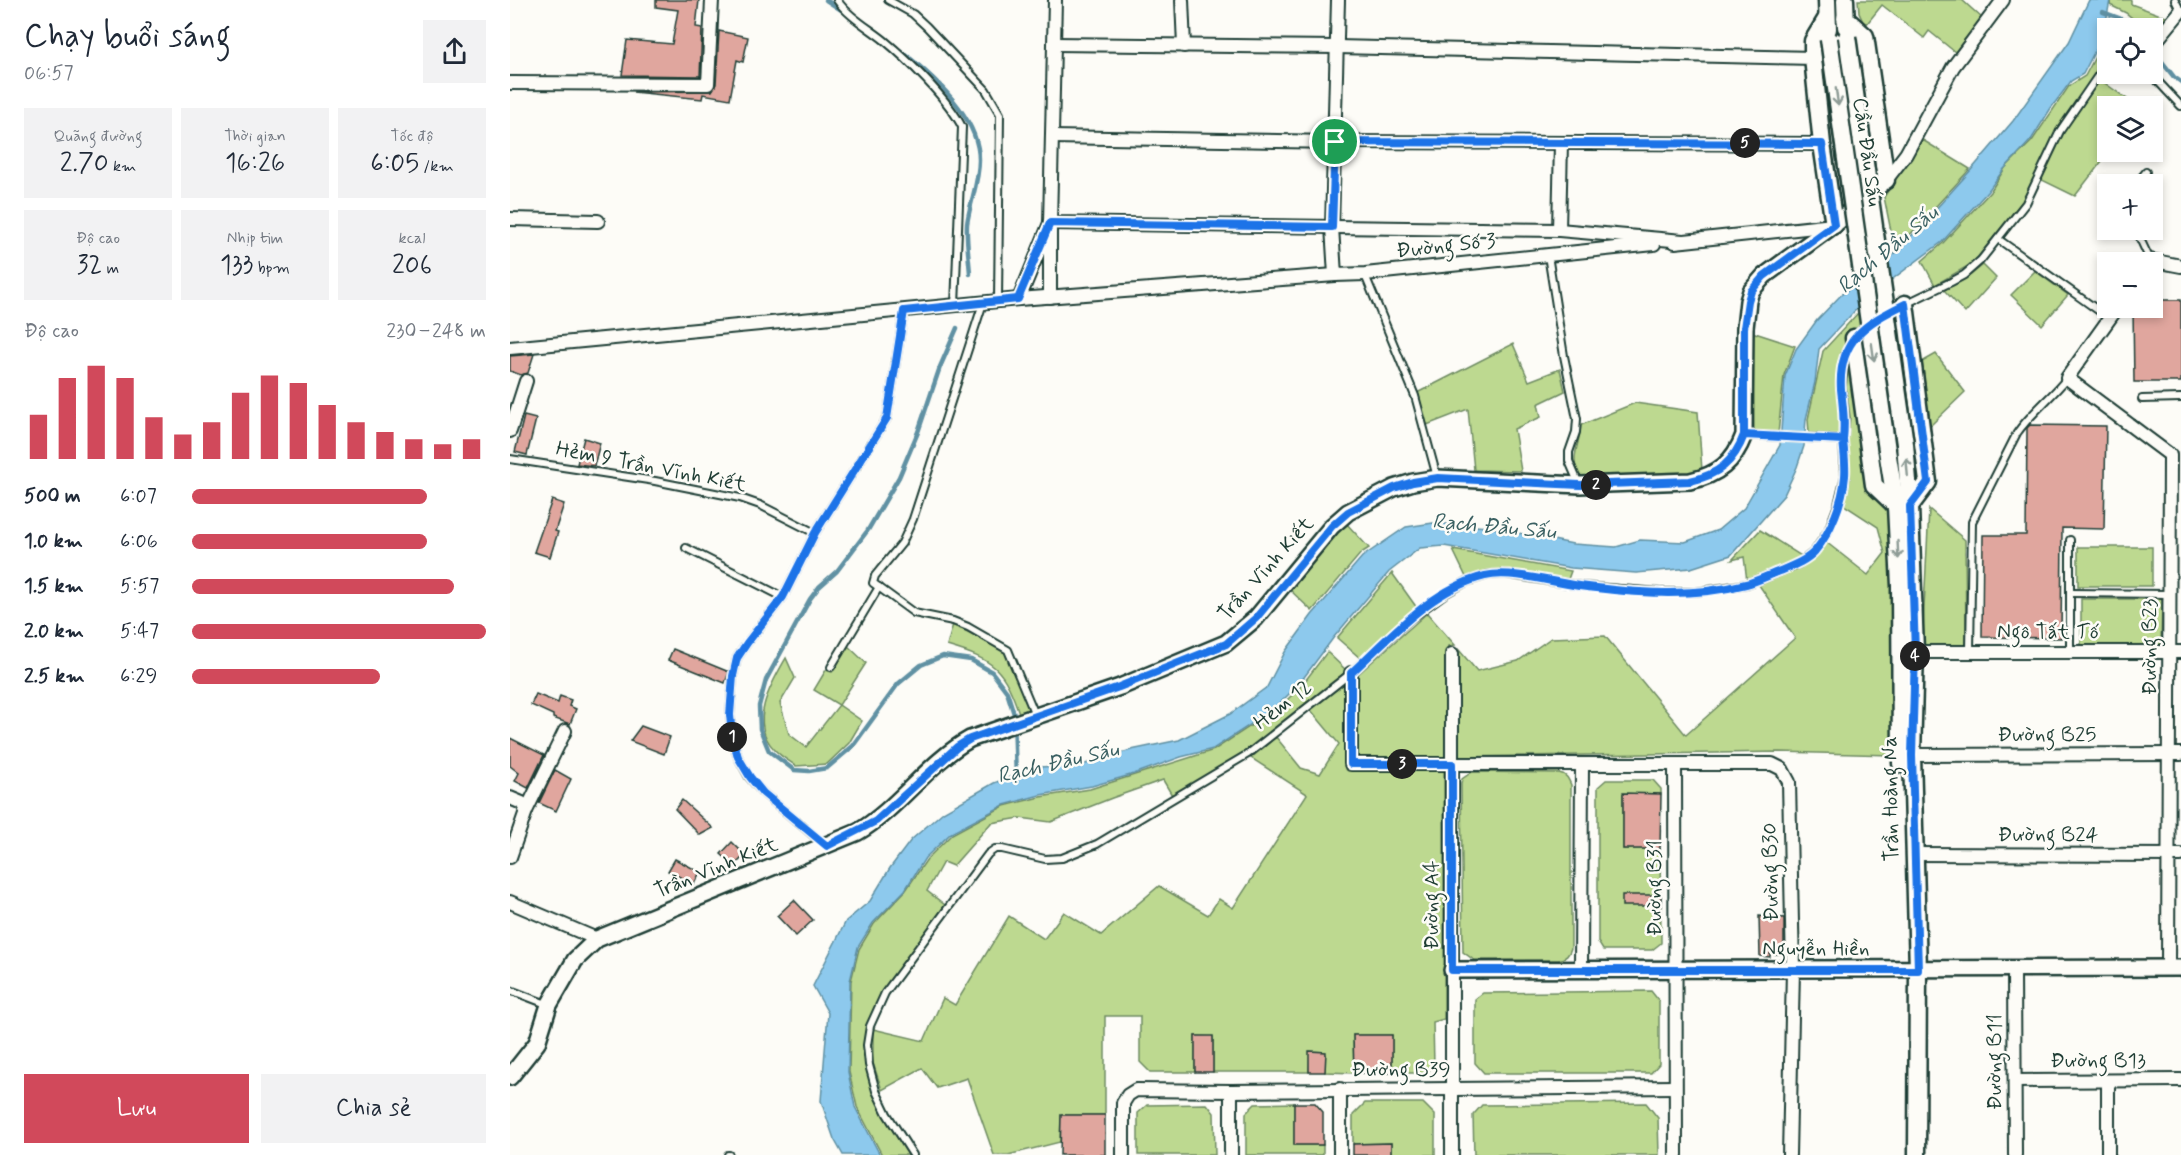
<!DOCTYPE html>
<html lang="vi">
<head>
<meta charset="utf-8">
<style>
	:root { --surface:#fff; --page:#f2f2f3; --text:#1f2937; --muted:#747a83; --accent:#d1495b }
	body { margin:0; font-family:Mynerve,sans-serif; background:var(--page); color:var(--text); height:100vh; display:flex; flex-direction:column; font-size:22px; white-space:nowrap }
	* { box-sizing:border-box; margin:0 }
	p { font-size:20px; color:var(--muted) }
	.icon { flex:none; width:33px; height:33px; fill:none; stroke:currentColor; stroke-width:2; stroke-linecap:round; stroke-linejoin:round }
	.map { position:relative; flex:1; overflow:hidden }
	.drawer { display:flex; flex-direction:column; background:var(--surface); width:510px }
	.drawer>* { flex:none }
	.buttons { position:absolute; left:1587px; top:18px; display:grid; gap:12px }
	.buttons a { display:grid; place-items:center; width:66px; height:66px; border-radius:0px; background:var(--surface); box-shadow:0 3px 9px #0003; font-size:30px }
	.pin { position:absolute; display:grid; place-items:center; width:51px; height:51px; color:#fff; margin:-26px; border:3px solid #fff; border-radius:50%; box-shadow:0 2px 6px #0007 }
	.km { position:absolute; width:30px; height:30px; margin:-15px; border-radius:50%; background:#222; color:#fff; font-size:16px; line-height:30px; text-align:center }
	.round { display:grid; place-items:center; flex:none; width:63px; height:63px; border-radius:0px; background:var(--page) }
	.headline { display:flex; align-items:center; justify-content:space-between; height:102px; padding:0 24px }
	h1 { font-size:33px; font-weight:600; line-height:45px }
	.figures { display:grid; grid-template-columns:repeat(3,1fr); gap:9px; height:102px; padding:6px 24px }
	.figures div { display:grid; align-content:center; border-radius:0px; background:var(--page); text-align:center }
	.figures b { font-size:26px; font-weight:600 }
	.figures small { font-size:16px; font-weight:400 }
	.figures p { font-size:16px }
	.chart { height:168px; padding:12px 24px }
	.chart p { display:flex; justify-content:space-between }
	.chart svg { width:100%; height:108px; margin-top:6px; stroke:var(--accent); stroke-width:6 }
	.action { display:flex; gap:12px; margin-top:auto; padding:12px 24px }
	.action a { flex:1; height:69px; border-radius:0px; background:var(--accent); color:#fff; font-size:24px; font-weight:600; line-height:69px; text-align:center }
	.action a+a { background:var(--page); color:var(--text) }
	ul { padding:0 24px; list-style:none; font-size:20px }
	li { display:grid; grid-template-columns:96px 72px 1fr; align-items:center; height:45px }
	li i { height:15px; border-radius:8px; background:var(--accent) }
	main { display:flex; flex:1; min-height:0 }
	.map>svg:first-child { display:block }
</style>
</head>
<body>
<main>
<section class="drawer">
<div class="headline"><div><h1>Chạy buổi sáng</h1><p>06:57</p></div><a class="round"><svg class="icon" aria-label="share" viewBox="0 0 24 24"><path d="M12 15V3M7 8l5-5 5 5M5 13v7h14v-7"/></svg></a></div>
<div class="figures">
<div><p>Quãng đường</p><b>2.70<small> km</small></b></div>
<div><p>Thời gian</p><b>16:26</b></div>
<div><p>Tốc độ</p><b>6:05<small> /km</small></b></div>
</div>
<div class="figures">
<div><p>Độ cao</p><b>32<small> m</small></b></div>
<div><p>Nhịp tim</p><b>133<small> bpm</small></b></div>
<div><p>kcal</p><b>206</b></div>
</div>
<div class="chart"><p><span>Độ cao</span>230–248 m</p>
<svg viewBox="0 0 160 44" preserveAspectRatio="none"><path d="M5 44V26M15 44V11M25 44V6M35 44V11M45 44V27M55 44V34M65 44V29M75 44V17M85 44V10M95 44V13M105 44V22M115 44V29M125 44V33M135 44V36M145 44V38M155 44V36"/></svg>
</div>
<ul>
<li><b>500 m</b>6:07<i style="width:80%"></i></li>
<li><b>1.0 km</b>6:06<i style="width:80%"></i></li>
<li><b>1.5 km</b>5:57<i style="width:89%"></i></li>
<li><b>2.0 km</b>5:47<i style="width:100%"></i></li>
<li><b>2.5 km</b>6:29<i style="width:64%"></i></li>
</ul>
<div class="action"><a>Lưu</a><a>Chia sẻ</a></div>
</section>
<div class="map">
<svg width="1671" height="1155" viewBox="0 0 1671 1155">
	<rect width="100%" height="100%" fill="#fdfcf7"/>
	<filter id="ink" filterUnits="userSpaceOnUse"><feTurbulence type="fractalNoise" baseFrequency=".0167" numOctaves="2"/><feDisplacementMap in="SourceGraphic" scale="12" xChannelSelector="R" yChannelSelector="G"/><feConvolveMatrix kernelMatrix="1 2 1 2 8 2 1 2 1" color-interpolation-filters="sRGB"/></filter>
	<g filter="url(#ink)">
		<g fill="#bdd990" stroke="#6e8b62" stroke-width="1.5">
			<path d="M1348,0H1452L1472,18L1445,52L1419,31L1414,38L1372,5L1355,26L1349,13Z"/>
			<path d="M1601,0H1621V4L1659,18L1643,37L1642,28H1634L1616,13L1600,5Z"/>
			<path d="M1597,34V57L1551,125L1517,195L1463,263L1425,285L1412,261L1433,243L1480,192L1495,168L1522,141L1559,86L1575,76Z"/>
			<path d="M1589,79L1627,106H1598L1599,152L1565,196L1530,179L1553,132Z"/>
			<path d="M1411,139L1460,169L1385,251L1374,197Z"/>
			<path d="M1473,265L1486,278L1455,313L1434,290L1461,275Z"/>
			<path d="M1525,271L1558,295L1532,325L1501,295Z"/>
			<path d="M1368,293L1372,312C1365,316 1358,320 1352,325C1317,351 1335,398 1330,435L1299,433L1298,419L1313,351L1359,301Z"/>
			<path d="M1242,332L1285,346L1274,375L1268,434L1244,431Z"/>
			<path d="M1352,338L1382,500L1387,600L1382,755L1270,752L948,757L949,650L967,671L1008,661L1041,638L1095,636L1176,735L1285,638L1249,585C1275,574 1300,566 1316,542L1358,575L1375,553L1368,527L1334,505L1340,479L1337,442L1340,417L1336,387L1340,357Z"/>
			<path d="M1003,344L1019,381L1050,369L1055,391L1028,404L1031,417L1004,429L1011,471L964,470L958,409L917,425L907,393Z"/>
			<path d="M1426,354L1455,392L1420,426L1412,362Z"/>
			<path d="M1125,403L1188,412L1192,471L1170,475L1070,480C1059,456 1069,449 1071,425Z"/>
			<path d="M1419,509L1455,540L1456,646L1412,647Z"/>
			<path d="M836,523L859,548L851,553L802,611L779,589Z"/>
			<path d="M1250,530L1293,557L1237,581L1234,557L1222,560Z"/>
			<rect x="1568" y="547" width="74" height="39"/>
			<path d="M943,550L1061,571L1057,582L994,572H976L957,579Z"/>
			<path d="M882,573L907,608L850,658L827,638Z"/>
			<path d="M1571,599H1652L1651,644L1647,646L1571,645Z"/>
			<path d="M917,613L945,645L939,646L936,757L847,758V675Z"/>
			<path d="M443,624L495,652L522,713L510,716C494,668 485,660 437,646Z"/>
			<path d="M338,646L356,663L329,705L352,721L339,743L317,764L286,766C279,761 270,756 264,749C238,722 261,684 276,658L285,678L270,703L279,734L296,747L329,705L304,690L316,670L322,672Z"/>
			<path d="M817,652L837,671L738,751L663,797L653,780L602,798L541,822L510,818L481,823L443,866L433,862L417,891L435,905C422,924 408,942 395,961C362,1004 343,1036 363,1091C371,1114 386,1135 399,1155H372L347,1107L339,1072L341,981L349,949L364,924L396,890L417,859L442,834L494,806L530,797L580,789L704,750L771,706L792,685Z"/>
			<path d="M834,683L835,769L934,771V1019L923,1022L924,1065L917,1073H882V1035H843L844,1073L815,1072V1052L800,1051L799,1072H703V1037L685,1036V1072H640L630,1062V1016H595V1115H551L550,1142L498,1155H484L457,1078L427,1088L412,1068L372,1090L363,1063V1029L414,1041L433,998L445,1005L499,916L534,939L554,912L591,935L649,886L698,915L709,899L723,908L797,794L741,758L766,737L791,768L810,774L829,744L800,709Z"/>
			<path d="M962,772L1049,773C1056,774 1058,778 1061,785V948C1059,955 1056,958 1049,960H964L953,952L951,783L952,779Z"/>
			<path d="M1096,780H1143L1151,789V794H1113V849H1150L1151,943L1142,950H1093L1088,942V787Z"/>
			<path d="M1141,991L1149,1001V1064L1141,1073H974L965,1063V999L973,993Z"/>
			<path d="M784,1103V1145H813V1155H736V1113L745,1104Z"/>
			<path d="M855,1103H913L925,1115V1155H881V1143L843,1144V1115Z"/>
			<path d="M1136,1103L1148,1118L1149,1155H964L963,1115L972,1105Z"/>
			<path d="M697,1104L704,1113L705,1155H628V1113L637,1105Z"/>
		</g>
		<path fill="#8dc9ed" stroke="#6191a3" stroke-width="1.5" d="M1579,0H1600L1594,33L1573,74L1561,81L1541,108L1521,140L1494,169L1478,191L1432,242L1356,299L1309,349L1305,382L1296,419L1294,446L1287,467L1274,495L1221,555L1181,568L1126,573L1061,568L934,546L910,548L879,572L824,637L789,684L763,710L703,749L671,757L624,774L582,786L530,795L494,805L441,833L415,858L395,890L363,923L348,947L340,981L338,1072L345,1107L370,1155H333L324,1139L311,1101L318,1013L303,986L336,921L360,901L380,868L401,840L433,812L484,783L528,767L572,765L621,750L669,740L720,714L757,687L775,652L802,615L852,557L896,527L923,523L979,527L1063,544L1106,547L1130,540L1175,542L1208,530L1234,508L1270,445L1275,376L1286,349L1307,320L1331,295L1387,252L1461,170L1503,121L1559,42Z"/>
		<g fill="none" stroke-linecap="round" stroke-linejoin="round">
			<g stroke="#6191a3" stroke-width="4.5">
				<path d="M316,0L336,13"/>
				<path d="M1593,12L1609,18L1625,28"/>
				<path d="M387,48C420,73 469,115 469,160C469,182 460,202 457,224C456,240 459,258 460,274"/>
				<path d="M1642,49L1664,77L1671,82"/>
				<path d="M447,328L430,367L408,432L389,477L358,530L327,571L309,587L300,599L256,680L249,706L250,729L259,751L284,770L299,771L317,768L343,746L388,684L411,665L433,656L461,660L482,672L497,692L504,714L506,781"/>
			</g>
		</g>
		<g fill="#e0a69e" stroke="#1f3d34" stroke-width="1.5">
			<path d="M146,0H189L186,27L192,28L190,76L112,75L117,40L162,44L168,10L146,7Z"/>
			<path d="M209,31L238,37L233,62L227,60L220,99L193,94L192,99L123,92L202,91L206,84Z"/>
			<path d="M1642,300H1671V382H1624L1623,308H1642Z"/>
			<path d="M24,354L18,373L11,375L0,371V356Z"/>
			<path d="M14,416L26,419L17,455L5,452Z"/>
			<path d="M1520,425L1596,426L1594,529L1552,528L1551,638L1472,637L1473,535H1516L1517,428Z"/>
			<path d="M74,438L90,443L84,466L67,464Z"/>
			<path d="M42,500L54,504L45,531L48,532L40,557L24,552Z"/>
			<path d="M163,649L219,672L215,683L158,660Z"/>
			<path d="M26,694L48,703L50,696L61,700L59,706L66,709L60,724L43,718V715L21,705Z"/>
			<path d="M131,726L160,737L154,754L120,741Z"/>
			<path d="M0,738L34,755L18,788L5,781L9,773L0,766Z"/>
			<path d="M45,770L61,779L46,811L29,803Z"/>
			<path d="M1113,793L1151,794L1150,849H1113Z"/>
			<path d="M172,800L203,828L190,835L165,809Z"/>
			<path d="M222,842L235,855L224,866L211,854Z"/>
			<path d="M165,859L190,872L184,884L158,871Z"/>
			<rect x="1112" y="895" width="39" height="11"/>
			<path d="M284,900L303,920L286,936L267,916Z"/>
			<path d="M1249,916L1274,918V954H1260V957L1250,956Z"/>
			<path d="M843,1035H882V1073H844Z"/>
			<rect x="685" y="1036" width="18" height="36"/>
			<path d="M799,1051L816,1052L815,1072H799Z"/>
			<path d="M784,1103H805L813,1112V1145H784Z"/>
			<path d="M551,1115H595V1155H550Z"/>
			<path d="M881,1143V1155H843V1144Z"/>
		</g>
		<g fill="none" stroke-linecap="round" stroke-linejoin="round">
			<g stroke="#1f3d34" stroke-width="10">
				<g id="service">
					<path d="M327,0C338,16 359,28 374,40C397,59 439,100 452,127L445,306"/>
					<path d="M378,0L403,14L417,27L476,90L490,114L488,301"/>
					<path d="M1665,0L1671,12"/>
					<path d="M1641,74L1671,106"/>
					<path d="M1626,184L1636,172"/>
					<path d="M1626,230L1640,260"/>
					<path d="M1488,239L1599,318"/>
					<path d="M1038,255L1054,356L1067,419L1066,432L1059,452V461L1068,482"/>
					<path d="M855,275L905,396L927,477"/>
					<path d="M473,303L403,519L392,543L365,576L363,583L404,613L443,621L458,627L498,650L526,717"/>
					<path d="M1632,399L1671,398"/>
					<path d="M1235,435L1333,440"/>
					<path d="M0,459L145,481L230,498L250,505L305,533"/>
					<path d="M176,548L273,597"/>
					<path d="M1560,593L1659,594"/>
					<path d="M1460,652L1462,522L1507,433C1521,413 1541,398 1557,378"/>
					<path d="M1560,652V540"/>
					<path d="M321,667L369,587"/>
					<path d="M315,845L253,793L239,777L228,757L222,735L220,715L223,676L227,658L237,643L273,597L305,533L377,418L394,311"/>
					<path d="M0,990L39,1005"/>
					<path d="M218,1155H219"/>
					<path d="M403,1155L377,1114L366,1091L359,1065L357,1045L360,1026L375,993L478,854L485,849H492L535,859L552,858L587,844L738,754L841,673L899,620L936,593L956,582L978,575L995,574L1071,586L1150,592H1186L1237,584L1288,564L1304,552L1318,531L1328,505L1335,476L1333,440L1335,417L1331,387L1335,356L1344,338L1360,321L1441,282L1454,275L1471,260L1516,203L1550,131L1598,61"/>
				</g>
			</g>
			<g stroke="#1f3d34" stroke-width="16">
				<g id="minor">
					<path d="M545,0L540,223L1049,230L1173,241"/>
					<path d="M672,0L674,46"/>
					<path d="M828,0L822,227L825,275L855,274L1144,244"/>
					<path d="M544,44L827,47L1303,58"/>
					<path d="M1642,46L1670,12"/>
					<path d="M0,83L198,84L202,0"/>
					<path d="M542,137L825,142L1312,144"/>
					<path d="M1376,180L1396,154L1443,67L1493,0"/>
					<path d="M0,219L88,221"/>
					<path d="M1049,230L1051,143"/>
					<path d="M1165,242L1323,225"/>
					<path d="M1638,262L1640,260L1671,266"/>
					<path d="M540,297V230"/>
					<path d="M509,299L540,223"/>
					<path d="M1607,308L1557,378L1660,455L1658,968"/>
					<path d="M0,348L509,299L825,275"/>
					<path d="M0,431L16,381"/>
					<path d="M1405,652H1671"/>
					<path d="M942,654V1155"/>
					<path d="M841,673V764H1262L1272,769L1279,782L1283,970L1279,1155"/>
					<path d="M1402,755L1671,754"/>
					<path d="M1165,764L1166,1155"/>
					<path d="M0,798L12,803L16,811L0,857"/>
					<path d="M16,811L55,731"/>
					<path d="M1404,854L1671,855"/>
					<path d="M0,902L87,939"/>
					<path d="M1504,969L1505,1155"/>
					<path d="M1071,970L1072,764"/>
					<path d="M1505,1081L1671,1080"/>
					<path d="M1598,1081V1155"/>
					<path d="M830,1089V1155"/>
					<path d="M721,1091V1155"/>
					<path d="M613,1155V1103L618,1095L626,1090L721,1091L1165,1087"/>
				</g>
			</g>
			<g stroke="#1f3d34" stroke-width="20">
				<g id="tertiary">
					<path d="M942,970L1671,968"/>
					<path d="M0,1077L27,1043L39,1005L65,960L87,939L348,832C390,807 417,763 460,739L610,687L716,643L746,618L822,526L838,512L884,488L903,482L928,478L1070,485L1180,481C1208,475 1224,462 1234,435L1235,328L1238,301L1241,291L1254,276L1324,225L1376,180"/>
				</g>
			</g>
			<g stroke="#1f3d34" stroke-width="21">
				<g id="secondary">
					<path d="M1317,0L1318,29"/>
					<path d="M1335,0L1336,27"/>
					<path d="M1317,18L1303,41V58L1312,144L1324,225"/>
					<path d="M1335,18L1355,36L1376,180"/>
					<path d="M1395,304L1418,482L1400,506"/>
					<path d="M1344,338L1364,485L1386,506"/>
					<path d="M1395,444L1400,506L1405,652L1402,755L1408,970L1407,1155"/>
					<path d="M1377,450L1386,506L1390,586L1391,764"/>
				</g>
			</g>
			<use href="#service" stroke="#fdfcf7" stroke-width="6"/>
			<use href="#minor" stroke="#fdfcf7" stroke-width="12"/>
			<use href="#tertiary" stroke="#fdfcf7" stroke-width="15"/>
			<use href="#secondary" stroke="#fdfcf7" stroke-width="16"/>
			<g stroke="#1f3d34" stroke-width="21" stroke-linecap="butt">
				<g id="secondary-bridge">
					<path d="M1337,37L1395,444"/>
					<path d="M1319,39L1377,450"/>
				</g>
			</g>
			<use href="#secondary-bridge" stroke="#fdfcf7" stroke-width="16"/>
		</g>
		<defs><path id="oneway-shaft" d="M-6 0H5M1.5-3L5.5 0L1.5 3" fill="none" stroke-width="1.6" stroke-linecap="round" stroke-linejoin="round" transform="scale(1.5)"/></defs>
		<g stroke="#8e9c96">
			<use href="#oneway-shaft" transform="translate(1327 97) rotate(82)"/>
			<use href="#oneway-shaft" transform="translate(1363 352) rotate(82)"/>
			<use href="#oneway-shaft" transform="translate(1397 467) rotate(-95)"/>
			<use href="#oneway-shaft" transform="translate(1388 550) rotate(87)"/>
		</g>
	</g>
	<g fill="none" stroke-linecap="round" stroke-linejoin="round" filter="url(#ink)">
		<g stroke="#fff" stroke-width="12">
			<path id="route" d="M825,142L822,227L540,223L508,299L394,311L377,418L305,533L273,597L237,643L227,658L223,676L220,715L222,735L228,757L240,777L253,793L317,846L366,821L447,747L460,739L609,687L716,644L746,618L822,526L838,512L884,488L903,482L928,478L1070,485L1180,481C1208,475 1224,462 1234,435L1333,440C1334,452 1336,464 1335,476C1333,501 1321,532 1305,551C1296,561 1282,566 1270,571C1259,575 1248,581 1236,584C1183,598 1123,593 1069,586C1041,582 1002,570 975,576C921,589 880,637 841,673V764H942V970H1408L1402,755L1405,652L1400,506L1418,482L1395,304C1356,323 1328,340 1331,389C1333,409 1335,420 1333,440L1234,435V328L1238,301L1241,291L1254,276L1324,225L1312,144L825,142"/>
		</g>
		<use href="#route" stroke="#1a73e8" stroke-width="8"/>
	</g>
	<g text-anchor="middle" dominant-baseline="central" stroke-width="5" stroke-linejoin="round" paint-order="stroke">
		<g font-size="21" fill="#1f3d34" stroke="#fdfcf7">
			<text transform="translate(1357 152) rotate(82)">Cầu Đầu Sấu</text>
			<text transform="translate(936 246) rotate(-6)">Đường Số 3</text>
			<text transform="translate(141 467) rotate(11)">Hẻm 9 Trần Vĩnh Kiết</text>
			<text transform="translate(756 569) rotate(-48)">Trần Vĩnh Kiết</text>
			<text x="1538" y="632">Ngô Tất Tố</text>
			<text transform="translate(1640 647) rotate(-90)">Đường B23</text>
			<text transform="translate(773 705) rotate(-38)">Hẻm 12</text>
			<text x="1537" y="735">Đường B25</text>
			<text transform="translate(1381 799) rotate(-91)">Trần Hoàng Na</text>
			<text x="1538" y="835">Đường B24</text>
			<text transform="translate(206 868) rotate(-22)">Trần Vĩnh Kiết</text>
			<text transform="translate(1261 872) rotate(-91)">Đường B30</text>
			<text transform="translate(1145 888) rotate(-90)">Đường B31</text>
			<text transform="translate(922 905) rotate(-90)">Đường A4</text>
			<text x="1306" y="949">Nguyễn Hiền</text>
			<text x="1588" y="1061">Đường B13</text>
			<text transform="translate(1485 1062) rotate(-90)">Đường B11</text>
			<text x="891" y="1070">Đường B39</text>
		</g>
		<g font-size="22" font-style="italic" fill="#3a6062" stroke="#fdfcf7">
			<text transform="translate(1378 250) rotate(-40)">Rạch Đầu Sấu</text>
			<text transform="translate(984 527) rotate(5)">Rạch Đầu Sấu</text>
			<text transform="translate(548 763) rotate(-13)">Rạch Đầu Sấu</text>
		</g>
	</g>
</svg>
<div class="buttons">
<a><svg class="icon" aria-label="locate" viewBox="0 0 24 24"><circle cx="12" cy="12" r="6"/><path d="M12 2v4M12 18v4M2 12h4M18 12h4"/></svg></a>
<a><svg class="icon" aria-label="layers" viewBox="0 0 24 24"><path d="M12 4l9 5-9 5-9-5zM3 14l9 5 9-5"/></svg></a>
<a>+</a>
<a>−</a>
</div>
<div class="pin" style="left:825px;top:142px;background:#1e9e55"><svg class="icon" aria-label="arrive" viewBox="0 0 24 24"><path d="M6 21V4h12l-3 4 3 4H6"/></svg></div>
<b class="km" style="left:222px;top:737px">1</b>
<b class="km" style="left:1086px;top:485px">2</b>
<b class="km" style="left:892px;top:764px">3</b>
<b class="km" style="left:1405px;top:656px">4</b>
<b class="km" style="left:1235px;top:143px">5</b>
</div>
</main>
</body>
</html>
